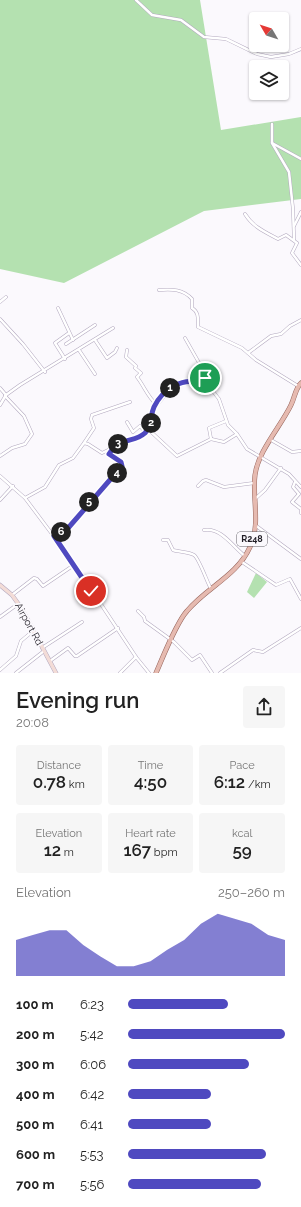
<!DOCTYPE html>
<html lang="en">
<head>
<meta charset="utf-8">
<style>
	:root { --surface:#fff; --page:#f6f6f6; --text:#222; --muted:#767676; --accent:#4f49c0 }
	body { margin:0; font-family:Raleway,sans-serif; background:var(--page); color:var(--text); height:100vh; display:flex; flex-direction:column; font-size:15px; white-space:nowrap }
	* { box-sizing:border-box; margin:0 }
	p { font-size:13px; color:var(--muted) }
	.icon { flex:none; width:22px; height:22px; fill:none; stroke:currentColor; stroke-width:2; stroke-linecap:round; stroke-linejoin:round }
	.map { position:relative; height:673px; overflow:hidden }
	.panel { display:flex; flex-direction:column; background:var(--surface); flex:1 }
	.panel>* { flex:none }
	.needle { width:26px; rotate:309deg }
	.fabs { position:absolute; left:249px; top:12px; display:grid; gap:8px }
	.fabs a { display:grid; place-items:center; width:40px; height:40px; border-radius:4px; background:var(--surface); box-shadow:0 1px 3px #0004; font-size:20px }
	.pin { position:absolute; display:grid; place-items:center; width:34px; height:34px; color:#fff; margin:-17px; border:2px solid #fff; border-radius:50%; box-shadow:0 1px 4px #0007 }
	.km { position:absolute; width:20px; height:20px; margin:-10px; border-radius:50%; background:#222; color:#fff; font-size:11px; line-height:20px; text-align:center }
	.round { display:grid; place-items:center; flex:none; width:42px; height:42px; border-radius:4px; background:var(--page) }
	.head { display:flex; align-items:center; justify-content:space-between; height:68px; padding:0 16px }
	h1 { font-size:22px; font-weight:600; line-height:30px }
	.stats { display:grid; grid-template-columns:repeat(3,1fr); gap:6px; height:68px; padding:4px 16px }
	.stats div { display:grid; align-content:center; border-radius:4px; background:var(--page); text-align:center }
	.stats b { font-size:17px; font-weight:600 }
	.stats small { font-size:11px; font-weight:400 }
	.stats p { font-size:11px }
	.chart { height:112px; padding:8px 16px }
	.chart p { display:flex; justify-content:space-between }
	.chart svg { width:100%; height:72px; margin-top:4px; fill:var(--accent); opacity:.7 }
	ul { padding:0 16px; list-style:none; font-size:13px }
	li { display:grid; grid-template-columns:64px 48px 1fr; align-items:center; height:30px }
	li i { height:10px; border-radius:5px; background:var(--accent) }
	.map>svg:first-child { display:block }
</style>
</head>
<body>
<div class="map">
<svg width="301" height="673" viewBox="0 0 301 673">
	<rect width="100%" height="100%" fill="#fbf9fd"/>
	<g fill="#b4e1b0">
		<path d="M0,0H200L221,130L301,117V199L204,211L64,283L0,269Z"/>
		<path d="M256,573L267,582L254,598L247,592Z"/>
	</g>
	<g fill="none" stroke-linecap="round" stroke-linejoin="round">
		<g stroke="#b3a9bf" stroke-width="3.5">
			<g id="minor">
				<path d="M136,0L152,15L181,20L204,37L226,39L257,54L271,57L289,54L301,49"/>
				<path d="M282,35L286,33"/>
				<path d="M251,50L262,45"/>
				<path d="M272,124V143L289,172L293,209L294,239"/>
				<path d="M272,143L301,159"/>
				<path d="M245,214C253,227 265,232 278,239L286,235L297,243L292,253L301,265"/>
				<path d="M294,226L301,212"/>
				<path d="M159,290C172,289 183,289 192,299V308C199,312 198,319 198,327L242,348L256,360L298,386"/>
				<path d="M0,302L6,297"/>
				<path d="M58,308L73,340"/>
				<path d="M0,319L23,344L45,372"/>
				<path d="M185,338L202,368L206,380L202,384"/>
				<path d="M95,340L107,358L115,352L117,348"/>
				<path d="M66,344L95,325"/>
				<path d="M79,350L95,374"/>
				<path d="M127,350L126,357L136,366L135,368L141,373L137,377C144,386 148,397 156,404"/>
				<path d="M248,353L271,336L281,334L290,326L301,320"/>
				<path d="M65,359L55,343L69,333"/>
				<path d="M0,388L6,395"/>
				<path d="M0,405L6,395L20,385L113,328"/>
				<path d="M127,422L133,432L140,426L145,432"/>
				<path d="M148,429L177,456L211,439L209,428L226,421"/>
				<path d="M211,439L224,442L237,434"/>
				<path d="M271,440L292,452L301,451"/>
				<path d="M84,443L94,428L91,419L92,415L130,402"/>
				<path d="M0,456L12,448L25,444L32,434L24,416L5,396"/>
				<path d="M0,476L25,498L73,562L136,657L149,673"/>
				<path d="M295,482L293,487L299,494L292,502L301,509V513"/>
				<path d="M198,486L203,481L206,480L224,487L254,483"/>
				<path d="M25,498L45,487L59,465L73,458L84,443L88,444L102,453L145,432L151,424L154,408L173,386L197,382L212,390L219,399L228,425L237,434L247,449L289,474L301,487"/>
				<path d="M255,499L265,490L281,468"/>
				<path d="M0,500L13,486"/>
				<path d="M255,525L301,559"/>
				<path d="M204,530C221,527 233,547 245,556"/>
				<path d="M54,536L69,527L122,467L121,463L109,454L111,451"/>
				<path d="M163,540H168L173,550C179,552 189,552 194,555C199,558 207,582 211,589"/>
				<path d="M242,562L276,585L290,579L301,599"/>
				<path d="M12,595L34,578L37,579L43,586L74,565"/>
				<path d="M138,611L144,617L145,621L174,642L192,660L200,655L212,673"/>
				<path d="M0,617L18,604"/>
				<path d="M42,648L82,622"/>
				<path d="M50,661L68,648L75,656H77L118,628"/>
				<path d="M0,670L16,656L21,641L33,631"/>
				<path d="M16,673L44,651"/>
				<path d="M120,673L136,657"/>
				<path d="M220,673L253,650L263,652L301,628"/>
			</g>
		</g>
		<g stroke="#b3a9bf" stroke-width="4.5">
			<path id="secondary" d="M0,585L12,595L22,609L56,673"/>
		</g>
		<g stroke="#97665d" stroke-width="5">
			<path id="primary" d="M156,673C163,657 176,623 187,611C207,587 237,576 250,547C261,525 252,497 255,475C258,451 281,426 291,405C295,397 295,389 301,383"/>
		</g>
		<use href="#minor" stroke="#fff" stroke-width="2.5"/>
		<use href="#secondary" stroke="#f3dcd7" stroke-width="3.5"/>
		<use href="#primary" stroke="#e6bab0" stroke-width="4"/>
	</g>
	<g fill="none" stroke-linecap="round" stroke-linejoin="round">
		<g stroke="#fff" stroke-width="8">
			<path id="route" d="M91,591L54,536L69,527L122,466L121,462L109,454C120,437 134,443 145,433C152,425 150,416 154,407C162,390 183,376 202,384L206,380L205,378"/>
		</g>
		<use href="#route" stroke="#4f49c0" stroke-width="5"/>
	</g>
	<g text-anchor="middle" dominant-baseline="central" stroke-width="3.5" stroke-linejoin="round" paint-order="stroke">
		<rect fill="#fbf9fd" stroke="#626066" stroke-width="1" x="237" y="532" width="30" height="14" rx="3"/>
		<g font-size="9" font-weight="bold" fill="#211e26">
			<text x="252" y="539">R248</text>
		</g>
		<g font-size="10" fill="#211e26" stroke="#fbf9fd">
			<text transform="translate(29 624) rotate(61)">Airport Rd</text>
		</g>
	</g>
</svg>
<div class="fabs">
<a><svg class="needle" viewBox="-14 -14 28 28"><path d="M0-13l5 13h-10z" fill="#e53935"/><path d="M0 13l5-13h-10z" fill="#767676"/></svg></a>
<a><svg class="icon" aria-label="layers" viewBox="0 0 24 24"><path d="M12 4l9 5-9 5-9-5zM3 14l9 5 9-5"/></svg></a>
</div>
<div class="pin" style="left:205px;top:378px;background:#1e9e55"><svg class="icon" aria-label="arrive" viewBox="0 0 24 24"><path d="M6 21V4h12l-3 4 3 4H6"/></svg></div>
<div class="pin" style="left:91px;top:591px;background:#d93025"><svg class="icon" aria-label="check" viewBox="0 0 24 24"><path d="M5 12l5 5 9-10"/></svg></div>
<b class="km" style="left:170px;top:388px">1</b>
<b class="km" style="left:151px;top:423px">2</b>
<b class="km" style="left:118px;top:444px">3</b>
<b class="km" style="left:117px;top:473px">4</b>
<b class="km" style="left:89px;top:502px">5</b>
<b class="km" style="left:61px;top:532px">6</b>
</div>
<section class="panel">
<div class="head"><div><h1>Evening run</h1><p>20:08</p></div><a class="round"><svg class="icon" aria-label="share" viewBox="0 0 24 24"><path d="M12 15V3M7 8l5-5 5 5M5 13v7h14v-7"/></svg></a></div>
<div class="stats">
<div><p>Distance</p><b>0.78<small> km</small></b></div>
<div><p>Time</p><b>4:50</b></div>
<div><p>Pace</p><b>6:12<small> /km</small></b></div>
</div>
<div class="stats">
<div><p>Elevation</p><b>12<small> m</small></b></div>
<div><p>Heart rate</p><b>167<small> bpm</small></b></div>
<div><p>kcal</p><b>59</b></div>
</div>
<div class="chart"><p><span>Elevation</span>250–260 m</p>
<svg viewBox="0 0 160 44" preserveAspectRatio="none"><path d="M0 44V22L10 19L20 16L30 16L40 25L50 32L60 38L70 38L80 35L90 28L100 22L110 12L120 6L130 9L140 12L150 19L160 22V44z"/></svg>
</div>
<ul>
<li><b>100 m</b>6:23<i style="width:64%"></i></li>
<li><b>200 m</b>5:42<i style="width:100%"></i></li>
<li><b>300 m</b>6:06<i style="width:77%"></i></li>
<li><b>400 m</b>6:42<i style="width:53%"></i></li>
<li><b>500 m</b>6:41<i style="width:53%"></i></li>
<li><b>600 m</b>5:53<i style="width:88%"></i></li>
<li><b>700 m</b>5:56<i style="width:85%"></i></li>
</ul>
</section>
</body>
</html>
